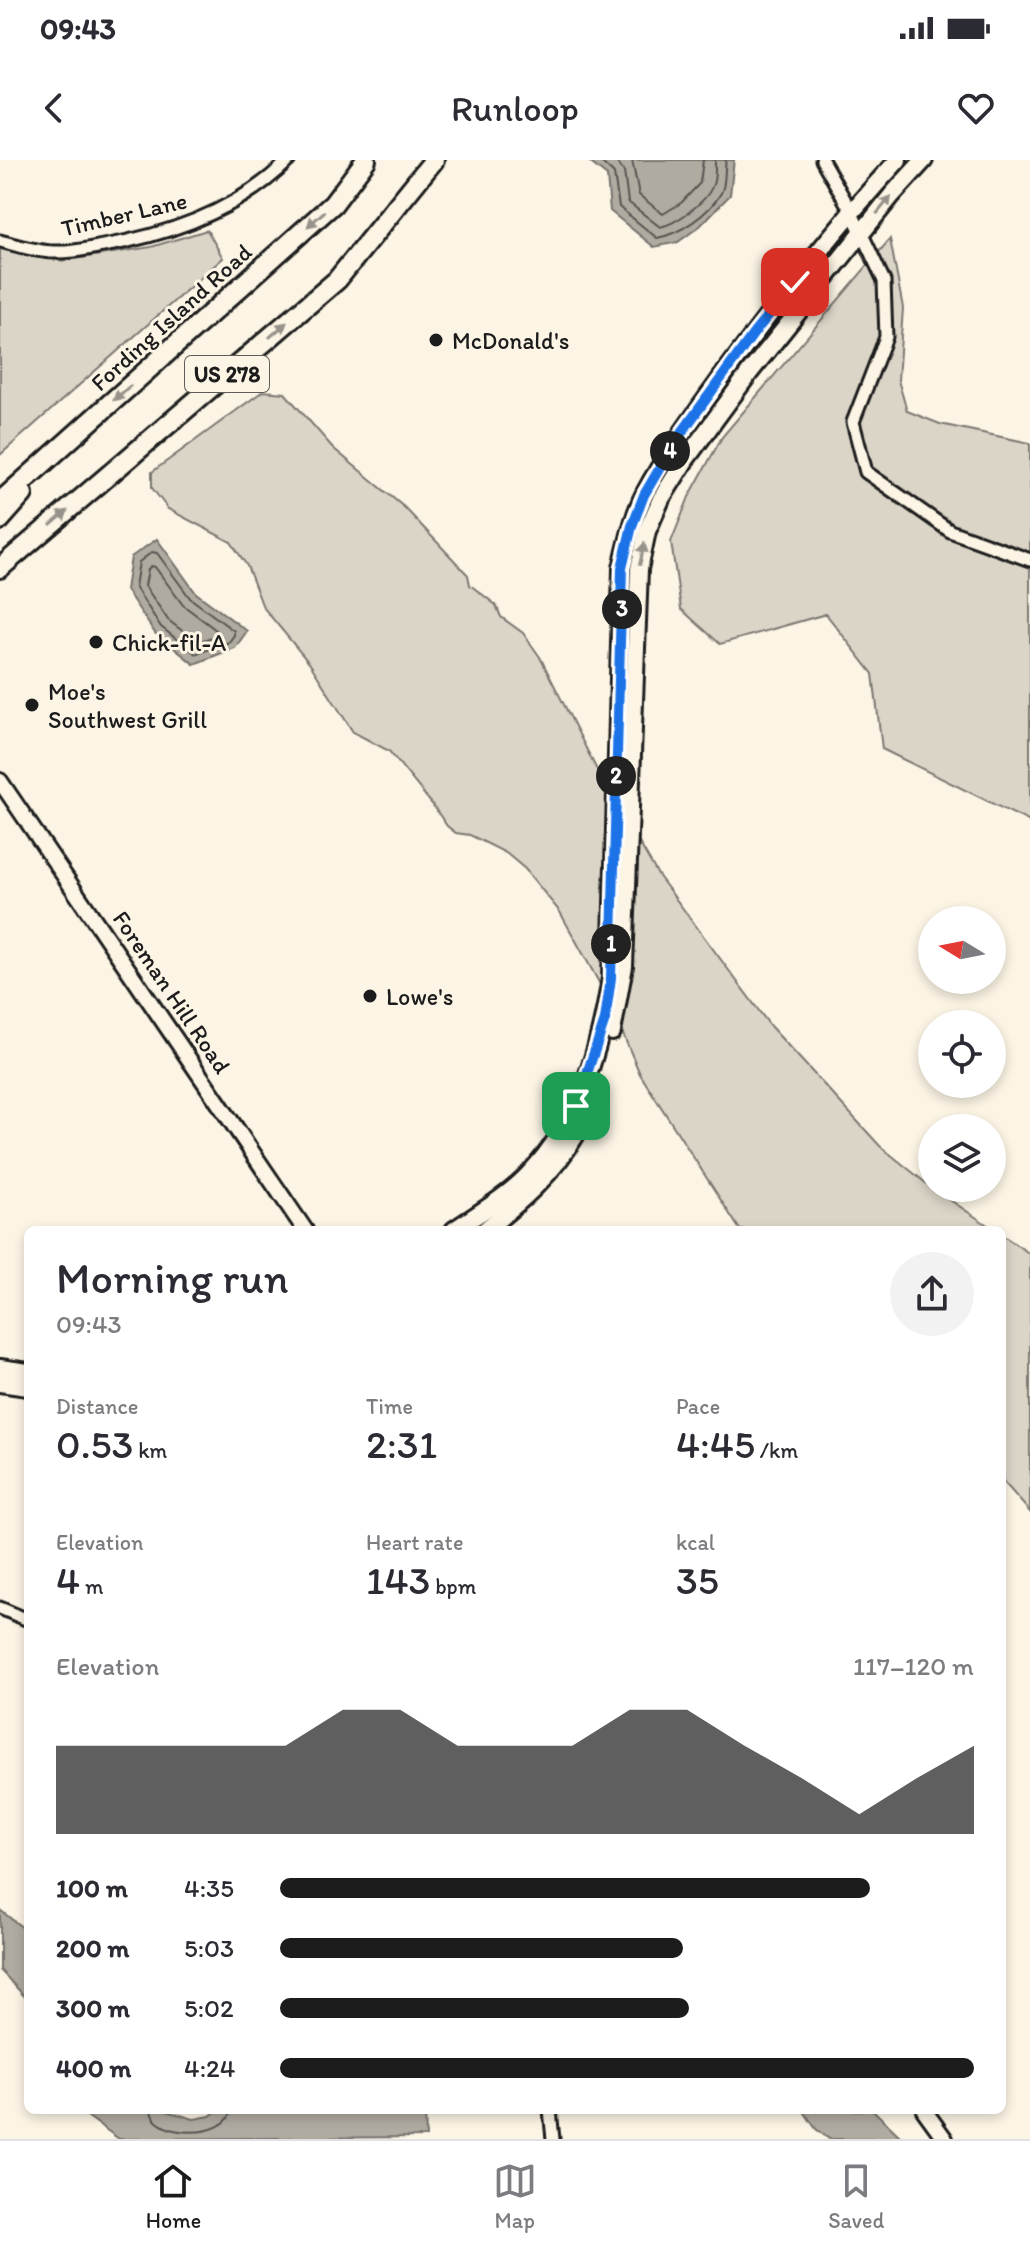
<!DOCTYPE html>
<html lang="en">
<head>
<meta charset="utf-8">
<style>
	:root { --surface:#fff; --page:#f2f2f3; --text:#2b2b33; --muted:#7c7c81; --line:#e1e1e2; --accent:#1c1c1c }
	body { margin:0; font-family:Itim,sans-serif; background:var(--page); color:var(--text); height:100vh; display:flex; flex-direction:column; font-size:30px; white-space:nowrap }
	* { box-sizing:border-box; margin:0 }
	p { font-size:26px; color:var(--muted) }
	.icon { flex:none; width:44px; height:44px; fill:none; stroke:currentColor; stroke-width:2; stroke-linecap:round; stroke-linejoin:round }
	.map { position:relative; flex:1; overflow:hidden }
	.sheet { position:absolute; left:24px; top:1066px; width:982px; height:888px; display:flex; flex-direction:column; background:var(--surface); border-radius:12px; box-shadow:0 4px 12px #0003 }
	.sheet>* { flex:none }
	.needle { width:52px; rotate:280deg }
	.tools { position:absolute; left:918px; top:746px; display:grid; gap:16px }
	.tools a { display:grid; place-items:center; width:88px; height:88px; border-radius:50%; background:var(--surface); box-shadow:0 4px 12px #0003; font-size:40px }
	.pin { position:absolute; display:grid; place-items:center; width:68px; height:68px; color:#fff; margin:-34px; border-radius:16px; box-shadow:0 4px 12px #0006 }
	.km { position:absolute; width:40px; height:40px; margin:-20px; border-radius:50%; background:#222; color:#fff; font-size:22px; line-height:40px; text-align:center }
	.round { display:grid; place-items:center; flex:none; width:84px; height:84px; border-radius:42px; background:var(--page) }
	.summary { display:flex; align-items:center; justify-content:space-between; height:136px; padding:0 32px }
	h1 { font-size:44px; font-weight:600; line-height:60px }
	.figures { display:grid; grid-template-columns:repeat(3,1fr); gap:12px; height:136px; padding:8px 32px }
	.figures div { display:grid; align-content:center }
	.figures b { font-size:40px; font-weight:600 }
	.figures small { font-size:22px; font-weight:400 }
	.figures p { font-size:22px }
	.chart { height:224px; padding:16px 32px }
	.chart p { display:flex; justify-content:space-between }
	.chart svg { width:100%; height:144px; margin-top:8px; fill:var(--accent); opacity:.7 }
	ul { padding:0 32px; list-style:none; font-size:26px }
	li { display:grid; grid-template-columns:128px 96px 1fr; align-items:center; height:60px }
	li i { height:20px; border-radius:10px; background:var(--accent) }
	.status { display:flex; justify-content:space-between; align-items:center; height:56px; padding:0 40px; background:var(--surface); direction:ltr }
	.status svg { height:22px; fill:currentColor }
	header { display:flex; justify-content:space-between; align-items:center; height:104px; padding:0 32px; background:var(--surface); font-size:36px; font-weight:600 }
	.dock { display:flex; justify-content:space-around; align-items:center; height:112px; border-top:2px solid var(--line); background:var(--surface); font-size:22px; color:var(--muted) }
	.dock a { display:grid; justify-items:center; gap:4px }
	.dock .active { color:var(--accent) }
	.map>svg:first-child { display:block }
</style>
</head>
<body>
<div class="status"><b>09:43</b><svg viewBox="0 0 49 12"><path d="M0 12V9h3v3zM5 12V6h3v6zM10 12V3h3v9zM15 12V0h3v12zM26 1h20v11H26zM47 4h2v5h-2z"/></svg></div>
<header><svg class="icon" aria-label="back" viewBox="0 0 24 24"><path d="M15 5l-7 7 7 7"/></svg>Runloop<svg class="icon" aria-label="heart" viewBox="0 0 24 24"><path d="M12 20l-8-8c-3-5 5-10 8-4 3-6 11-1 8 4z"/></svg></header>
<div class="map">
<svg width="1030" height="1979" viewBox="0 0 1030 1979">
	<rect width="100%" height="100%" fill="#fcf5e5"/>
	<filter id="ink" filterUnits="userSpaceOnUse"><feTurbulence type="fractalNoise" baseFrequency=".0125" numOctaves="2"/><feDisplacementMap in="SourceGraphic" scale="16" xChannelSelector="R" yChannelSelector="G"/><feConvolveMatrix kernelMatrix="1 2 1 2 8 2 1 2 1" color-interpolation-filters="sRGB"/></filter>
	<g filter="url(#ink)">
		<g fill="#dbd5c8" stroke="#7c7872" stroke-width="2">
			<path d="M207,70L223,98L0,295V86L62,101L151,87Z"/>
			<path d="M890,79L903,148L898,220L907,251L940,264L1030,283V662L882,589L873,514L826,454L720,484L681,449L671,382L689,337L722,277Z"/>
			<path d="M263,231L285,233L333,288L405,348L468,415L470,425L496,445L501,457L523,473L540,497L599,614L658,715L771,867L880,986L932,1028L995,1070H740L640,914L607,837L560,752L525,709L506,693L470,675L456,673L447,666L432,644L389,591L353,572L310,504L263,447L247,406L231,382L168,349L152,328V312Z"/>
			<path d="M1002,1075L1030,1094V1352L1002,1320Z"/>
		</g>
		<g fill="#b0aba1" stroke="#75726c" stroke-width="2">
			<path d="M587,0H734L730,35L700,66L678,82L654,87L610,51L607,16Z"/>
			<path d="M157,379L196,433L247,471L235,488L194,504L155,473L126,430L131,397Z"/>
			<path d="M0,1750L28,1772V1840L0,1810Z"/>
			<path d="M83,1950H163L194,1959L210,1956L218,1950H425L426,1977L119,1979L87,1956Z"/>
			<path d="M803,1950H873L903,1979H829L816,1969Z"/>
		</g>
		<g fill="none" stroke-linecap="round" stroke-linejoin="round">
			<g stroke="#575551" stroke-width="2">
				<path d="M599,0L614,14L619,47L657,78C680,74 709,54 721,33C726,25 724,9 726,0"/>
				<path d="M615,0L624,12L628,42L660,67C676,64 706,42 712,27C716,20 715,8 715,0"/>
				<path d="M632,0L639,35L663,54L681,43L700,23L703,0"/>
				<path d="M152,392L157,393L190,438L234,471V475L229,482L196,494L161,467L135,427L139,402Z"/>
				<path d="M151,406L155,407L183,445L216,470V476L197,482L168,460L145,426L148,409Z"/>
				<path d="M151,1950C153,1979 229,1979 231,1950"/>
			</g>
			<g stroke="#1c1c1c" stroke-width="17">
				<g id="minor">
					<path d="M822,0L851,51L884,121L886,177L853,262L866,312L950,371L1030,400"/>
					<path d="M0,81C17,85 36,92 54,92C70,93 87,89 103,86C171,74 239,50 289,0"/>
					<path d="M0,1448L28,1460"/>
					<path d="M550,1950L553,1979"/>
				</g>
			</g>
			<g stroke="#1c1c1c" stroke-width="20">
				<g id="tertiary">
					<path d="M0,621L305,1070"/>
					<path d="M924,1950L945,1979"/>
				</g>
			</g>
			<g stroke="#1c1c1c" stroke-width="22">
				<g id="secondary">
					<path d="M612,872L624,806L639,409L647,371L661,339L686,299L750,212L892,35L924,0"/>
					<path d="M454,1070C479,1053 507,1037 528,1015C580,962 600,888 611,818L622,408C628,383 633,356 645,333C667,292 695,255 722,217C777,142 835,68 898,0"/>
					<path d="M485,1070C519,1043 553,1014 575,976C582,964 586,949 591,936"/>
					<path d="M0,1208L28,1212"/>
					<path d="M0,1223L28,1227"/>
				</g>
			</g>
			<g stroke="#1c1c1c" stroke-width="24">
				<g id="trunk">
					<path d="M0,342L333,44L366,0"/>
					<path d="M0,360L23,334"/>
					<path d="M0,408L337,120L434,0"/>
				</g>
			</g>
			<use href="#minor" stroke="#fcf5e5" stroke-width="11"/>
			<use href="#tertiary" stroke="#fcf5e5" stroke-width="14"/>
			<use href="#secondary" stroke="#fcf5e5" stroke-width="16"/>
			<use href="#trunk" stroke="#fcf5e5" stroke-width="18"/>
		</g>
		<defs><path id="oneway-solid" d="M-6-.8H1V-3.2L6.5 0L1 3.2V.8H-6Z" transform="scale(2)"/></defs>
		<g fill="#97938b">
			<use href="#oneway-solid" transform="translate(884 45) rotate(-51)"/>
			<use href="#oneway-solid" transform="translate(316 59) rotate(138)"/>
			<use href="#oneway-solid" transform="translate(278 170) rotate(-41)"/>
			<use href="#oneway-solid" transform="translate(122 233) rotate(139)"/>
			<use href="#oneway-solid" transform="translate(59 358) rotate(-41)"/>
			<use href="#oneway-solid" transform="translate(642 394) rotate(-78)"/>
		</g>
	</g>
	<g fill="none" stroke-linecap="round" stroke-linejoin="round" filter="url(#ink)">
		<g stroke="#fff" stroke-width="16">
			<path id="route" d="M576,946L605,860L611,818L622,408L632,366L644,335L675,282L754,173L795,122"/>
		</g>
		<use href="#route" stroke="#1a73e8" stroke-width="10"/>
	</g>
	<g fill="#1c1c1c" stroke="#fcf5e5" stroke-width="3">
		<circle cx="436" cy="180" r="8"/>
		<circle cx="96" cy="482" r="8"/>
		<circle cx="32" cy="545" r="8"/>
		<circle cx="370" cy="836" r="8"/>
	</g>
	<g text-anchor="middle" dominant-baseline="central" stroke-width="6" stroke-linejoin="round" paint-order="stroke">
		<rect fill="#fcf5e5" stroke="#5f5d58" stroke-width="2" x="185" y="196" width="84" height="36" rx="6"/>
		<g font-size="22" font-weight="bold" fill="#1c1c1c">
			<text x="227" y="214">US 278</text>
		</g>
		<g font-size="24" fill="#1c1c1c" stroke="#fcf5e5">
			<text transform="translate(124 54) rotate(-13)">Timber Lane</text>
			<text transform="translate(171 157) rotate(-42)">Fording Island Road</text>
			<text transform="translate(172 832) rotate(56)">Foreman Hill Road</text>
		</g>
		<g font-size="24" fill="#1c1c1c" stroke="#fcf5e5" text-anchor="start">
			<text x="452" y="180">McDonald's</text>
			<text x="112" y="482">Chick-fil-A</text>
			<text x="48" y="531">Moe's<tspan x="48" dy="28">Southwest Grill</tspan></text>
			<text x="386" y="836">Lowe's</text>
		</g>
	</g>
</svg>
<div class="tools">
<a><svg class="needle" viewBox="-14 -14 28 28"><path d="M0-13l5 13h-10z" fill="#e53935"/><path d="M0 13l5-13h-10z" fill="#7c7c81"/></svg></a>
<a><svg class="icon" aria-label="locate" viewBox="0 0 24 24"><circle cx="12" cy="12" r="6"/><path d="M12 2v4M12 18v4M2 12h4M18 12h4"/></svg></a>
<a><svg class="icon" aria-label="layers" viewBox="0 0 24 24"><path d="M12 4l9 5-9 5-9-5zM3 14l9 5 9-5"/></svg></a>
</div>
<div class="pin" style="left:576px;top:946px;background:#1e9e55"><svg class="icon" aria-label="arrive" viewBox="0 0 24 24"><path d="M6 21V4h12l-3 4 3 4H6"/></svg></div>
<div class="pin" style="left:795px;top:122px;background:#d93025"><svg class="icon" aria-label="check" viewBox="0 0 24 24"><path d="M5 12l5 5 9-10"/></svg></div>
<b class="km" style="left:611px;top:784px">1</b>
<b class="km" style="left:616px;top:616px">2</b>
<b class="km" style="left:622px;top:449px">3</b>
<b class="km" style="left:670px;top:291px">4</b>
<section class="sheet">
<div class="summary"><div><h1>Morning run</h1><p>09:43</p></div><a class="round"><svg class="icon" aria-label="share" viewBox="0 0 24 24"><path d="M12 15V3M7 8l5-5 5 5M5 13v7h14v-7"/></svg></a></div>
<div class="figures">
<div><p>Distance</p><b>0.53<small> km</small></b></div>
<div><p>Time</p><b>2:31</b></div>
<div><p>Pace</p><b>4:45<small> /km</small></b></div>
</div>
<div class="figures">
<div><p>Elevation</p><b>4<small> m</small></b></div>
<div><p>Heart rate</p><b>143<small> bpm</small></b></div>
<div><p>kcal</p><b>35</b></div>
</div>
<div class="chart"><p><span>Elevation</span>117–120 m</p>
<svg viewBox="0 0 160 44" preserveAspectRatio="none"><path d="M0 44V17L10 17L20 17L30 17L40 17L50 6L60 6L70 17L80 17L90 17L100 6L110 6L120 17L130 27L140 38L150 27L160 17V44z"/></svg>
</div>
<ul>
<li><b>100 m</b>4:35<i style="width:85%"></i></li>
<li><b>200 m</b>5:03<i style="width:58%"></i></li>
<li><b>300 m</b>5:02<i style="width:59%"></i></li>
<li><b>400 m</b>4:24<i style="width:100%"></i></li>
</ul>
</section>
</div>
<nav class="dock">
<a class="active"><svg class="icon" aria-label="home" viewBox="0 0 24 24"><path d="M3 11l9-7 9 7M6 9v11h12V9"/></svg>Home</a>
<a><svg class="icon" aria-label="map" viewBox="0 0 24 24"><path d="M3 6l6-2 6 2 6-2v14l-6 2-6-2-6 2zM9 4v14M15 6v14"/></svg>Map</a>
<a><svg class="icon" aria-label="saved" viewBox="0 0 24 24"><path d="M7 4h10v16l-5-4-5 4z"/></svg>Saved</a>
</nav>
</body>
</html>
